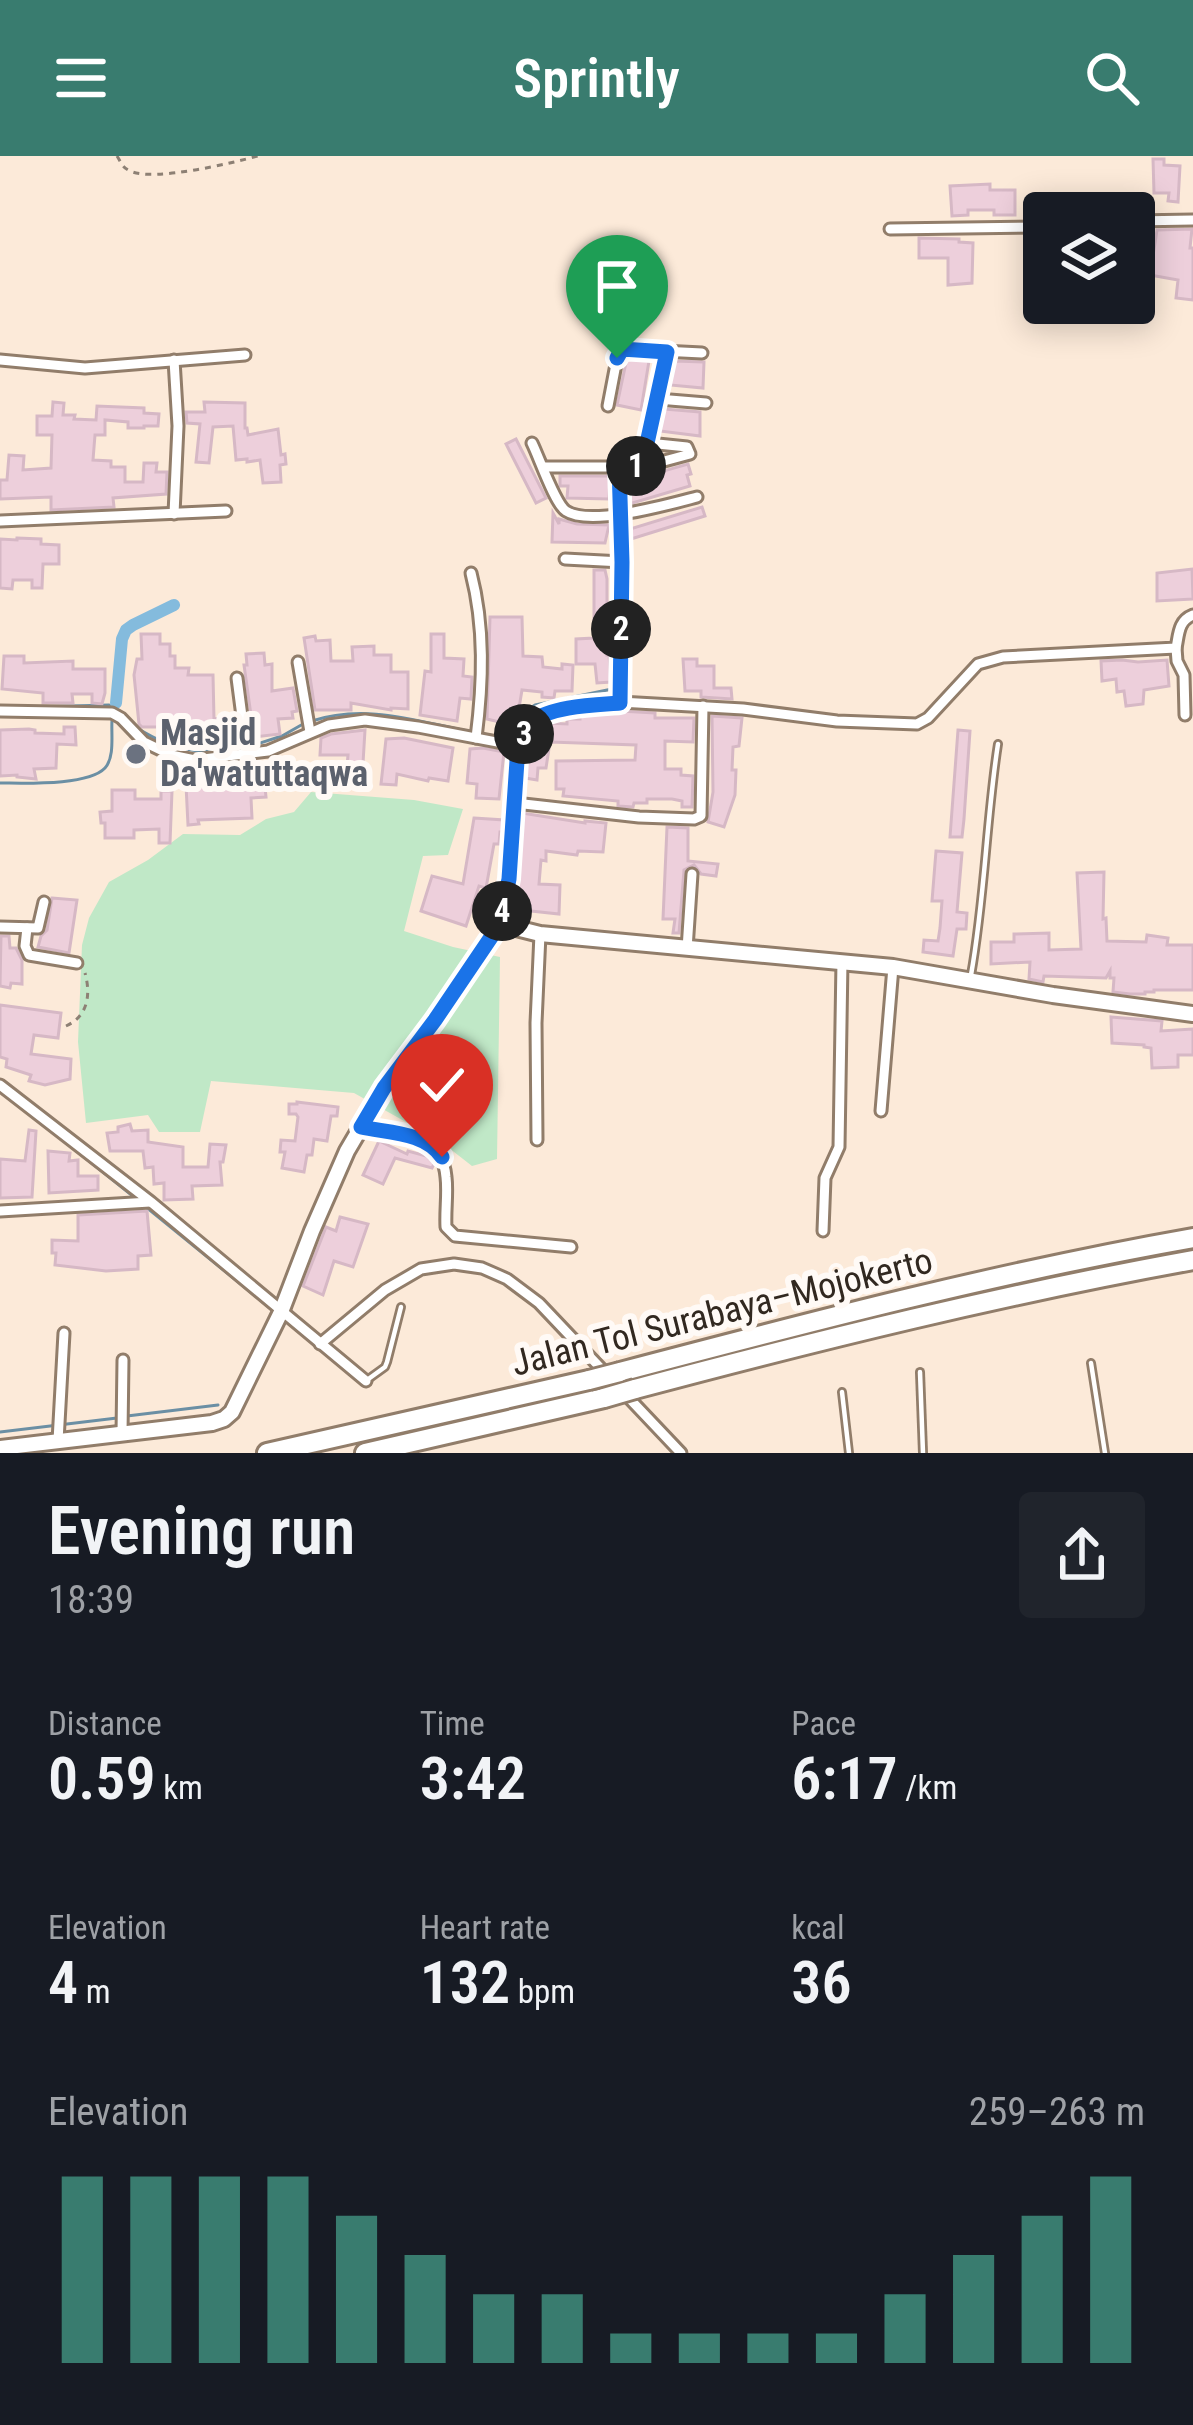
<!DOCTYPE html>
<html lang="en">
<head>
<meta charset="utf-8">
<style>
	:root { --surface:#171b24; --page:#20242c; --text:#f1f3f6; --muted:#9ea1a6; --accent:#397c6f }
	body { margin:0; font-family:"Roboto Condensed",sans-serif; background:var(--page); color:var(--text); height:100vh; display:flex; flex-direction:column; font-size:45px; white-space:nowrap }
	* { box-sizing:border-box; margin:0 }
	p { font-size:39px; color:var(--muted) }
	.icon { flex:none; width:66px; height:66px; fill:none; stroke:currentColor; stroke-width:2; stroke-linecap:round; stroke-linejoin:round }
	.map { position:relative; height:1297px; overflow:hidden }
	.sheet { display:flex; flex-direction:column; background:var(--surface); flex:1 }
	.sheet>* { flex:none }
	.controls { position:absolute; left:1023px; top:36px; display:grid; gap:24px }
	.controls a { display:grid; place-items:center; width:132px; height:132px; border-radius:12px; background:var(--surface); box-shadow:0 6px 30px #0003; font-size:60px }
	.pin { position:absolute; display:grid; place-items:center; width:102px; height:102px; color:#fff; margin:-123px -51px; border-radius:50% 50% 50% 0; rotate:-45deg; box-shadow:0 0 12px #0007 }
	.pin .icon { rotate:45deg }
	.km { position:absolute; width:60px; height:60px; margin:-30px; border-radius:50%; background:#222; color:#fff; font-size:33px; line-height:60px; text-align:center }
	.round { display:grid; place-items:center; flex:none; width:126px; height:126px; border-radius:12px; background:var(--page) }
	.overview { display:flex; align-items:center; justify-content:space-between; height:204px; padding:0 48px }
	h1 { font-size:66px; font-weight:600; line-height:90px }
	.stats { display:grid; grid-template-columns:repeat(3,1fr); gap:18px; height:204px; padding:12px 48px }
	.stats div { display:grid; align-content:center }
	.stats b { font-size:60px; font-weight:600 }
	.stats small { font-size:33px; font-weight:400 }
	.stats p { font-size:33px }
	.chart { height:336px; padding:24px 48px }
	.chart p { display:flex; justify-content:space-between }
	.chart svg { width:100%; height:216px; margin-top:12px; stroke:var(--accent); stroke-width:6 }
	header { display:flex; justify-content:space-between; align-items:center; height:156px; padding:0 48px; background:var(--accent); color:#fff; font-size:54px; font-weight:600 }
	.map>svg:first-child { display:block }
</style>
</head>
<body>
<header><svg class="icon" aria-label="menu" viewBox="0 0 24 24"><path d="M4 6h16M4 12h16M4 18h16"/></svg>Sprintly<svg class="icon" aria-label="search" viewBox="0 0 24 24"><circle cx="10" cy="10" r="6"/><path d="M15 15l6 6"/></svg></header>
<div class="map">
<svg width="1193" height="1297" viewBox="0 0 1193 1297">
	<rect width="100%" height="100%" fill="#fcead9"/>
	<path fill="#c0e8c7" d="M311,636L414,644L463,653L448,699L423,700L404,775L453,791L500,801L497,1003L472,1010L440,985L354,937L211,925L200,976H159L148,959L86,967L78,886L82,789L89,762L109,726L148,704L183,678L240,679L266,663L294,656Z"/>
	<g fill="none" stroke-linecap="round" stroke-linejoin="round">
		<g stroke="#6b8fa4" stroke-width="3">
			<path d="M0,360L166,353"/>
			<path d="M32,551L109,549L121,558"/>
			<path d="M312,565C367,547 418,566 473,576"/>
			<path d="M137,572C178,597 195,598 242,592"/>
			<path d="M483,578L507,582L516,578L527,554L535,549L612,533"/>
			<path d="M251,590L282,580L303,568"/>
			<path d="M0,627C24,627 88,630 105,612C115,601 111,578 112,564"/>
			<path d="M53,976L134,1041"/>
			<path d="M146,1051L270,1152"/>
			<path d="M127,1260L218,1249"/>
			<path d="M0,1276L117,1262"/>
		</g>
		<path stroke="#84bbdd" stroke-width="12" d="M116,547L122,483L126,474L133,469L174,449"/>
	</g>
	<g fill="#edcfdb" stroke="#d6b8c5" stroke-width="3">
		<path d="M1153,3H1164V9L1180,10L1178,46L1168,45L1169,37H1154Z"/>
		<path d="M990,28V34H1015V59H994V54H968V59L952,60L950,30Z"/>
		<path d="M1192,73L1190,92H1193V144L1176,142L1178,124L1150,119L1157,74Z"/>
		<path d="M919,82L959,83V86L973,87L972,127L948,129V102H919Z"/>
		<path d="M627,202L649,205L641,254L617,249Z"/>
		<path d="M674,205L704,206L703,232L670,229Z"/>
		<path d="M53,246L64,247L63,259H75L74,263L96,264L97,250L144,252V257L159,258L158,270H144V272H128V266L105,264V279H95L93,304L111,305V311H125V326H143L144,307H157L156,316H167L166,338L113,342L114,351L51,354V341L0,343V324H7L9,299L24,300L23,314L51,312L52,279H37V260H52Z"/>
		<path d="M204,246L245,247V272H247L248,279L278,273L281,299L285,298L286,308L280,309L281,326L263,327L260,304L247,306V303L236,304L233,270L213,271L209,307L196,306L200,268L187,267L186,256H205Z"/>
		<path d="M664,253L700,256V280L660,275Z"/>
		<path d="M516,283L546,342L536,347L506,288Z"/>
		<path d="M688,308L691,318L687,319L690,330L629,348L628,325Z"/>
		<path d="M560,320H610L609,343L567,342L568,330H560Z"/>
		<path d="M702,351L705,360L631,383L630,373Z"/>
		<path d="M553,357L559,368V363L577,368L609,369L605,387L552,386Z"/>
		<path d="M17,382L41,383V388L59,389V408H43L42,432H32V424H13L12,433L0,432V383L17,384Z"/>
		<path d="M1192,413L1193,443L1157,445V417Z"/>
		<path d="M594,414H605L607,423V449H610L607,499H609L611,526L597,527L595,508H576V483L594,482Z"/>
		<path d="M490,461H522L523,500L542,501L543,511L562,513V508L573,509L572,535H555L554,542L542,541V536L522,534L516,570L487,563Z"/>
		<path d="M141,478H160V488H170V500H175V512H189L188,519H213L214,563L225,562L227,586L215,587V591L188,592L178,589V582L168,581L169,575H158V571H142L139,568L134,519L137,503H142Z"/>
		<path d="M431,478H444V502L464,503L463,520L472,521L471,543L460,542L457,565L420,559L425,515L431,516Z"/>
		<path d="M315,480L316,485L330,484L331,505H353L352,491L374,490V499H391V516H408V553L391,552V554L351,547V554H315L304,482Z"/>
		<path d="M264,497L265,509L272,508V535L293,532L297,555L292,556L293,562L278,563L280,578L254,581L244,509H247L246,498Z"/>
		<path d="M4,500H24V507L73,505V513H105V537L102,548L92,547V538H72L73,547H43V537L2,533Z"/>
		<path d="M683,503H697V510H714V532H731L732,543L701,541V535H685Z"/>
		<path d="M1122,504L1138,506L1167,504L1169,530L1144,534L1143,548L1126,550L1124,535L1117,536L1116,523L1102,525L1101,505Z"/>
		<path d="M620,555L655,557V562H694L693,586L665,585V613H681V619L693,620L692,651H682V645L672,643H647V647H634L633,651L618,650V645L563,640L564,633H556V605L635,604L636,589L550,586L546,612H538L537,624L525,622L531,584L536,576H541L546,567L567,568V563H580V560Z"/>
		<path d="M712,560L742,562L739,590L733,591L732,614H736L735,639L724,671L708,666L713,636Z"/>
		<path d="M64,571H75L76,589L57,588L56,612L34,613L36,623L17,621V619L0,620V574L29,573L35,574V577L64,578Z"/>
		<path d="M365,574L362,624L346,622L348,599H320L321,582L331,578Z"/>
		<path d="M958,574L970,575L964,663L962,681H950Z"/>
		<path d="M404,582L453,592L448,625L429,622L428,625L397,618L396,629L381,628L386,583Z"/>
		<path d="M483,592L504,596L499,643L476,642L477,628L467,627L470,593Z"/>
		<path d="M247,619V622L264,621L266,641L251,642L252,662L198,664L199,668L188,669L186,629H200L199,622Z"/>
		<path d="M112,634H135V643H161V635H172L170,687H159V673L134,674V682H105V667H101L100,656L112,655Z"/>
		<path d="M522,657L585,667V665L606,667L603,696L578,695L577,699L546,695V705L541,704L539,728L560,729L559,758L512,753L518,724Z"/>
		<path d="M474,662L504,664L503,676H500L499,688H494L486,732L479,730L466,770L421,755L432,720L463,728Z"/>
		<path d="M667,671L688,672V705L718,708L716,720L701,718L694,709L684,714L679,777H673L675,763H663Z"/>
		<path d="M936,695L962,697L957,756L967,757L966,773H957L953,800L923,796L924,784L938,785L940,772L942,745H932Z"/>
		<path d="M1104,716L1103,763L1106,762L1107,785L1146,786L1147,779L1168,782L1167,789H1193V834H1154V836H1145V838H1130L1113,836L1114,822H1110V815L1106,822L1044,820L1043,826L1029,823L1030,806L991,808V786H1014V778L1049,777V794L1081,793L1077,717Z"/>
		<path d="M52,742L77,744L69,797L38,791L41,780L47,774Z"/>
		<path d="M1,780H9L10,792H16L22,804V828L11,827L10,832L0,830Z"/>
		<path d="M0,849L61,857L58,882L34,879L31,898L71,903L70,923L45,929L29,925L31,919L6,911L7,903L0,901Z"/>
		<path d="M1111,861L1162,865L1161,875L1193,873V899H1178V911L1152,912L1151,892L1144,891V889L1112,887Z"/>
		<path d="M297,946L338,951L337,960H331L327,985L314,983L312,999H307L304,1016L282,1012L285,996H280L281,984L295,985L298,961L296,958H289V948H297Z"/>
		<path d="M130,968L132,975L148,974V986L183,991V1011H208L210,988L226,989L223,1006H220L222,1029L192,1030L193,1043L164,1044V1027L154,1028L153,1011L145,1012L143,995H110L107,977L118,976V971Z"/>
		<path d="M29,974L36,975L32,1041L0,1042V1003L25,1005Z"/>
		<path d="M379,985L407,998L408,995L430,1001L434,1008L432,1012L395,1002L383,1028L363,1019Z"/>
		<path d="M48,995L70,997L69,1005L78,1004V1020H98V1034L49,1037Z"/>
		<path d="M147,1055L151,1099L138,1100V1113L106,1115L55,1109L56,1097H52V1084L78,1085V1059Z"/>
		<path d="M340,1061L368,1068L353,1111L334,1105L323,1139L303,1130L326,1071L336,1075Z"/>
	</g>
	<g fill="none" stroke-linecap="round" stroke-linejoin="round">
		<g stroke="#917d6a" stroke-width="10">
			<g id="service">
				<path d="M971,819C985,742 986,665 998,588"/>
				<path d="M1091,1207L1105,1297"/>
				<path d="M920,1216L923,1297"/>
				<path d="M367,1224L385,1211L387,1206L401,1151"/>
				<path d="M842,1236L849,1297"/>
			</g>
		</g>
		<g stroke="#917d6a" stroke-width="15">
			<g id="minor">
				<path d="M1134,65L1193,64"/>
				<path d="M890,73L1044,71"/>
				<path d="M0,204L85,212L245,199"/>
				<path d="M174,204L178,270L174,358"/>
				<path d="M658,243L706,247"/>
				<path d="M608,250L617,203L622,193L702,197"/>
				<path d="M532,287C539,301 555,348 566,355C590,371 670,348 697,341"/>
				<path d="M619,310L622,406L620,546"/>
				<path d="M544,311H642L690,298L687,291L648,287"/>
				<path d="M642,311L667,196"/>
				<path d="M0,365L226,355"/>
				<path d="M565,403L622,406"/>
				<path d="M471,417C485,471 483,527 476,582"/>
				<path d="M1176,492L1177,505L1184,519L1185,559"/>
				<path d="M298,506L310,576"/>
				<path d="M237,522L247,599"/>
				<path d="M0,555L112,557L121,562L144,586L171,599L195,604L268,595L329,569L365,564L418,571L518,590"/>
				<path d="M515,647L639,661L694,663L701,660L703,550"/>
				<path d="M500,768L509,723L518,590L526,572L542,559L579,551L620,546L743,553L837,565L917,568L928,562L978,508L1003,501L1176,492C1179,478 1178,465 1193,459"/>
				<path d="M0,771L38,772L44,746"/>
				<path d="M27,772L25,790L29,799L77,807"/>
				<path d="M687,793L692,718"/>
				<path d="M0,929L151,1046L366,1225"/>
				<path d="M881,955L893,811"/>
				<path d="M361,971C398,978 442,974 446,1021C448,1037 445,1054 446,1071L455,1080L571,1091"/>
				<path d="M537,984L536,867L540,778"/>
				<path d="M0,1055L150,1046"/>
				<path d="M823,1075L825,1022L839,991L842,805"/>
				<path d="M320,1188L385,1134L421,1113L454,1108L482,1112L507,1123L539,1147L681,1297"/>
				<path d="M122,1277L123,1204"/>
				<path d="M58,1285L64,1177"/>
			</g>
		</g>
		<g stroke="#917d6a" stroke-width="20">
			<path id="secondary" d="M0,1292L212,1267L224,1263L232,1256L281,1156L312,1075L347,995L384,932L435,864L500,768L540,778L893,811L1053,839L1193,858"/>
		</g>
		<g stroke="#917d6a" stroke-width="24">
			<g id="motorway">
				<path d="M620,1216C810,1166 1000,1116 1193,1082"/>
				<path d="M635,1233C819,1184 1005,1138 1193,1104"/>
				<path d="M267,1297L589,1224"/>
				<path d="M365,1297L604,1242"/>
			</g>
		</g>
		<g stroke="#8d8074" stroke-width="3" stroke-dasharray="6 6" stroke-linecap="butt">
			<path d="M117,0C122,8 122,11 130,15C154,26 232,7 258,0"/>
			<path d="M66,870C88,860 91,839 85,817"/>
		</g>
		<use href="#service" stroke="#fff" stroke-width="4.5"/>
		<use href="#minor" stroke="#fff" stroke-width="9"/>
		<use href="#secondary" stroke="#fff" stroke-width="14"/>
		<use href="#motorway" stroke="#fff" stroke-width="18"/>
		<g stroke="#917d6a" stroke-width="24" stroke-linecap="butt">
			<g id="motorway-bridge">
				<path d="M589,1224L620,1216"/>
				<path d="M604,1242L635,1233"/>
			</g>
		</g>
		<use href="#motorway-bridge" stroke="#fff" stroke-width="18"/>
	</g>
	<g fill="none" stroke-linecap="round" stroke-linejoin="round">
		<g stroke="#fff" stroke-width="24">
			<path id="route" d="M442,1001C425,976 389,977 361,971L384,932L435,864L500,768L509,723L518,590C522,581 525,571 533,565C552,550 596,549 620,547L622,406L619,310H642L667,196L622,193L617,202"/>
		</g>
		<use href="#route" stroke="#1a73e8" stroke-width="15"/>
	</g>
	<circle fill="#6b7280" stroke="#fffaf6" stroke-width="4.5" cx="136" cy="598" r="12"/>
	<g text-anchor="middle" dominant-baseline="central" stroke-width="12" stroke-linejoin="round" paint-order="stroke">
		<g font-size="36" font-weight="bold" fill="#5b616d" stroke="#fffaf6" text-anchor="start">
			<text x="160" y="577">Masjid<tspan x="160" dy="41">Da'watuttaqwa</tspan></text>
		</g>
		<g font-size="36" fill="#312820" stroke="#fffaf6">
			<text transform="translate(722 1156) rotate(-14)">Jalan Tol Surabaya–Mojokerto</text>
		</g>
	</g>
</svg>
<div class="controls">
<a><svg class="icon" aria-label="layers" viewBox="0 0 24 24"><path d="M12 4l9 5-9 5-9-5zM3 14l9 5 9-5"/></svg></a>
</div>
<div class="pin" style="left:617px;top:202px;background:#1e9e55"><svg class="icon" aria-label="arrive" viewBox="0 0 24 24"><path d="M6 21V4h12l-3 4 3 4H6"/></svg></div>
<div class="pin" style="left:442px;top:1001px;background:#d93025"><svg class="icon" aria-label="check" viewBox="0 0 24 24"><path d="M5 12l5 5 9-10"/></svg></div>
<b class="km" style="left:636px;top:310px">1</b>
<b class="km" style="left:621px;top:473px">2</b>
<b class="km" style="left:524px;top:578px">3</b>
<b class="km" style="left:502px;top:755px">4</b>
</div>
<section class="sheet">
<div class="overview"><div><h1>Evening run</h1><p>18:39</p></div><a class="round"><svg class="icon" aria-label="share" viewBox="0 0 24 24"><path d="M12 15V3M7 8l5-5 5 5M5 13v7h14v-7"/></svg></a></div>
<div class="stats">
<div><p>Distance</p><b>0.59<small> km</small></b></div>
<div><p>Time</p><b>3:42</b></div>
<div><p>Pace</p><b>6:17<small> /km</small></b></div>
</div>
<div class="stats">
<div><p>Elevation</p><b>4<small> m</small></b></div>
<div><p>Heart rate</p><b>132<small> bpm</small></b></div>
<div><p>kcal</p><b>36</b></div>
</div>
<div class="chart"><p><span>Elevation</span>259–263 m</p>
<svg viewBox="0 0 160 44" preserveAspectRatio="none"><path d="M5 44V6M15 44V6M25 44V6M35 44V6M45 44V14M55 44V22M65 44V30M75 44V30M85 44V38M95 44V38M105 44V38M115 44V38M125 44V30M135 44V22M145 44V14M155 44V6"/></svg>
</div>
</section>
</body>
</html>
